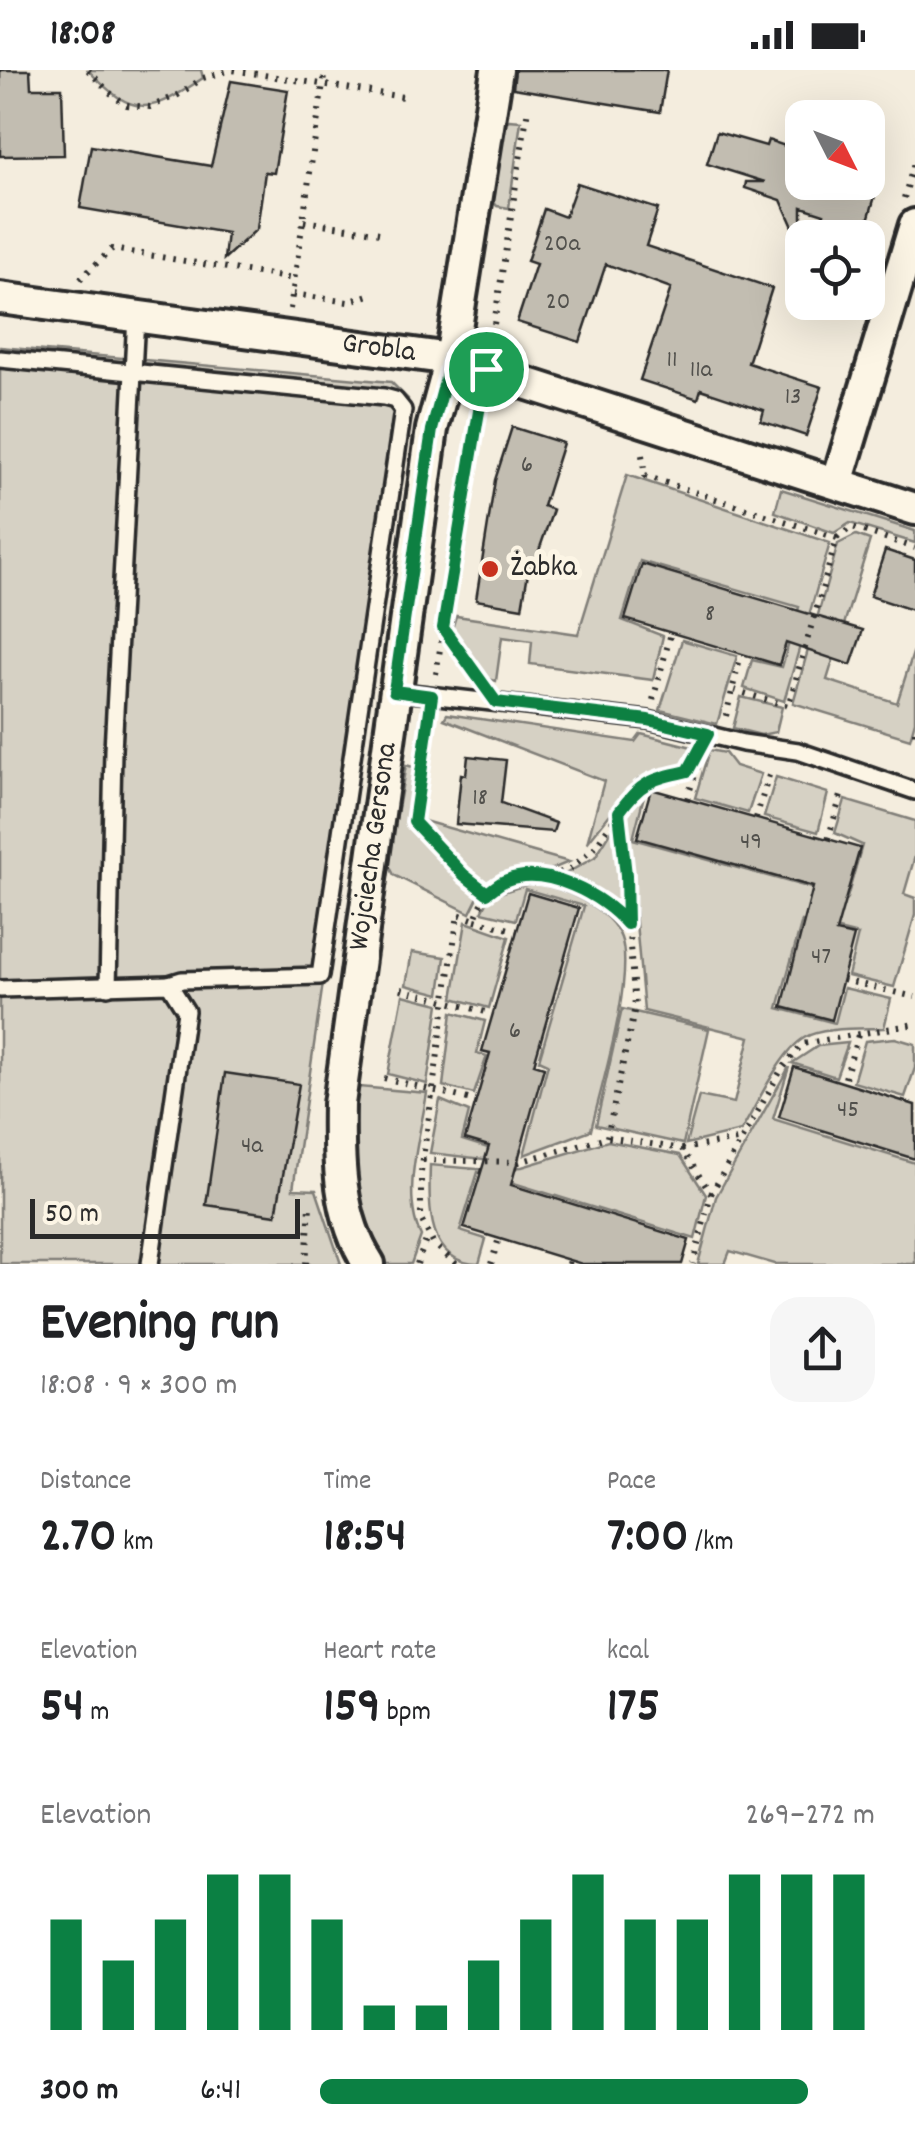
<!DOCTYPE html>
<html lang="en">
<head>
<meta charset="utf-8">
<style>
	:root { --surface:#fff; --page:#f6f6f6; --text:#202124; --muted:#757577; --accent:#0b8043 }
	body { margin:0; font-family:Dekko,sans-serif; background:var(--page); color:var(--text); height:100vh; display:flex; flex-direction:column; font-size:38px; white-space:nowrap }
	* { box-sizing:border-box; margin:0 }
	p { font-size:32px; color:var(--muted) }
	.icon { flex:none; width:55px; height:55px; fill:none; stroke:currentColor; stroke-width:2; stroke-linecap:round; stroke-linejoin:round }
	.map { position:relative; height:1194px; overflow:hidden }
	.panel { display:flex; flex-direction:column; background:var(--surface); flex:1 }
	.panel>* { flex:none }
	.needle { width:65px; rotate:132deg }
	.tools { position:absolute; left:785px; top:30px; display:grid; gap:20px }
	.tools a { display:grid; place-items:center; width:100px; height:100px; border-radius:20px; background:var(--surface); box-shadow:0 10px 40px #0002; font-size:50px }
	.scale { position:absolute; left:30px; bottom:25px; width:270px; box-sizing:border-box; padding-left:10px; border:5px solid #2b2b2b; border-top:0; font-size:28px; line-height:35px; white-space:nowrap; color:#2b2b2b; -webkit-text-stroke:8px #fcf5e5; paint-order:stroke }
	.pin { position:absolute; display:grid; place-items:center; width:85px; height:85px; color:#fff; margin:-42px; border:5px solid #fff; border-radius:50%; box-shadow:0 2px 10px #0007 }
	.round { display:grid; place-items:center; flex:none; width:105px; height:105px; border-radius:30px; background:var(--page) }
	.headline { display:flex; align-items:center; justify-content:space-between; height:170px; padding:0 40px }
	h1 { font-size:55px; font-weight:700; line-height:75px }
	.metrics { display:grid; grid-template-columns:repeat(3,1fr); gap:15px; height:170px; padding:10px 40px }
	.metrics div { display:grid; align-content:center }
	.metrics b { font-size:50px; font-weight:700 }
	.metrics small { font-size:28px; font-weight:400 }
	.metrics p { font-size:28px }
	.chart { height:280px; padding:20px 40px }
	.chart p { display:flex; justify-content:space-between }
	.chart svg { width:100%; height:180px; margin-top:10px; stroke:var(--accent); stroke-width:6 }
	ul { padding:0 40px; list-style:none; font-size:32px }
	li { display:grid; grid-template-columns:160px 120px 1fr; align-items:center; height:75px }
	li i { height:25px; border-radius:12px; background:var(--accent) }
	.status { display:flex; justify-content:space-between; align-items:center; height:70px; padding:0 50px; background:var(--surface); direction:ltr }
	.status svg { height:28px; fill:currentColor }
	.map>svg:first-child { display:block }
</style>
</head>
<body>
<div class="status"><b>18:08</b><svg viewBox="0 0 49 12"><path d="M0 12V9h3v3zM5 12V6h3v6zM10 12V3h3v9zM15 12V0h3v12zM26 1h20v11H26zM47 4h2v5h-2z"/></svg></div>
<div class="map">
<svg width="915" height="1194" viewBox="0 0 915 1194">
	<rect width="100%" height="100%" fill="#f4edde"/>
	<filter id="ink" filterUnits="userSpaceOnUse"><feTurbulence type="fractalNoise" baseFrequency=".01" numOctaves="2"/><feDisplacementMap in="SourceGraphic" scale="20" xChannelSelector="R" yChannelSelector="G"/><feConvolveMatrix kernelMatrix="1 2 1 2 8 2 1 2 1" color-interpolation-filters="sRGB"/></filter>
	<g filter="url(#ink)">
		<g fill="#d6d1c4" stroke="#807e78" stroke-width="2.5">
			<path d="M88,0H201L203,8C150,44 134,49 88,0Z"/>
			<path d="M509,50L521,51L509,138L497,136L492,130L503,55Z"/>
			<path d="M0,277L391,312L408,329L293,1119L316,1120L341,1194H0Z"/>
			<path d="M627,405L830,473L784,631L744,618L752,590L782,597L799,537L640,491L622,550L663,566L653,610L530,594L532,571L502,567L496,611L488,609L451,562L456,546L578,564Z"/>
			<path d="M781,419L915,461V473L850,453L834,463L775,442Z"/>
			<path d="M856,465L870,470L827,610L897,633L915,577V651L910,669L793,633L838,474Z"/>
			<path d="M682,570L737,586L717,654L660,640Z"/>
			<path d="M741,627L782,637L776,662L761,665L733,658Z"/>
			<path d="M447,644L635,672L641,664L692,677L688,694L638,709L587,773L604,711L444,649Z"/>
			<path d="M709,680L725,683L735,696L761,704L748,743L695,728Z"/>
			<path d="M406,695L416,698L409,756L455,806L479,825L470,843L394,805L388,793Z"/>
			<path d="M776,707L828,723L818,762L764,747Z"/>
			<path d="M646,718L633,769L847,828L862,775L835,763L845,730L915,751V786L904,824L915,828V845L894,917L848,906L858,865L802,851L778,938L835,953L844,918L891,929L884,958C864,959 820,957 804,968C780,982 756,1037 741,1061L686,1074L699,1026L734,1033L750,967L644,941L626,741Z"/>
			<path d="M424,751L569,792L545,802L500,806L485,815C459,799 441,775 424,751Z"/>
			<path d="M616,754L622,839L602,823L560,807L595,787Z"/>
			<path d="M532,813C561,816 610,838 621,868C635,906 601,1018 591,1060L524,1085L548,994L539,990L584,836L525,819L516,850L482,842L490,826Z"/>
			<path d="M466,852L509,867L489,938L453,928Z"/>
			<path d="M412,882L445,887L440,924L406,915Z"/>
			<path d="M403,925L439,934L427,1014L388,1004Z"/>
			<path d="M622,939L709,959L683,1074L596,1055Z"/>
			<path d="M452,942L485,951L477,983L487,986L474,1024L443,1016Z"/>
			<path d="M895,968L915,974V998L905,1027L853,1012L865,971Z"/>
			<path d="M848,973L836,1007L792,993L818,976Z"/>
			<path d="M789,997L773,1049L915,1093V1194H775L730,1181L725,1194H698L716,1127Z"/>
			<path d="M359,1017L427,1023C420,1067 401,1125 421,1166L411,1194H386C351,1142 350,1087 351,1026Z"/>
			<path d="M440,1030L469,1042L462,1070L520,1088L492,1090L430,1083Z"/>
			<path d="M608,1071L680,1085L706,1125L695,1169L478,1102L460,1161L486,1169L479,1194C425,1193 429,1132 430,1095L489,1100L522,1097Z"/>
		</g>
		<g fill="#c2bdb1" stroke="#2b2b2b" stroke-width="2.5">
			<path d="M0,0H30L31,18H62L64,85L0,86Z"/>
			<path d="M515,0H667L660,42L513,18Z"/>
			<path d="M231,11L288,20L274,103L265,102L257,159L224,189L227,163L80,138L91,76L211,96Z"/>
			<path d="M717,62L766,76L768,70L797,80L796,84L802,86V112H879L863,168H838L818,162L824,144L802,137V177L781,130L745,118L746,112H765L707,94Z"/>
			<path d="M577,113L658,139L646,176L772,218L748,293L822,317L806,366L761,351L764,340L701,319L698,329L640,310L671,218L606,194L580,272L517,252L536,194L527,191L544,139L565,147Z"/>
			<path d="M512,357L563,373L543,436L553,440L533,498L529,497L522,538L476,530L495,410Z"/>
			<path d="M885,480L915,490V541L870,526Z"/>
			<path d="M642,494L863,560L851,595L786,573L779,595L625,549Z"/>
			<path d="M468,686L506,690L501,733L556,753L553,762L456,754L461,704L466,705Z"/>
			<path d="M651,719L860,778L836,862L854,866L832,950L782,937L813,817L637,768Z"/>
			<path d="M528,823L579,838L534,994L544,997L511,1115L689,1170L682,1194H582L464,1158L489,1076L465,1069L490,983L482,981Z"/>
			<path d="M794,997L915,1035V1089L779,1047Z"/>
			<path d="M225,1003L299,1014L276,1145L206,1135Z"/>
		</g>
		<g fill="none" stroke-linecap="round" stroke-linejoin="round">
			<g stroke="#2b2b2b" stroke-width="22">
				<g id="lane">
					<path d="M0,289L384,327L395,330L403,340L320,906L182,910L169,914"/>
					<path d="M394,621L648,650L743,673L798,681L915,721"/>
					<path d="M108,917L113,680L136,246"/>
					<path d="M0,919L169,914L186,941L150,1194"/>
				</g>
			</g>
			<g stroke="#2b2b2b" stroke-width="38">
				<g id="street">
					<path id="s1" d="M0,228L451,289L915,439"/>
					<path d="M837,413L915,155"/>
					<path id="s2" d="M369,1194C338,1147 338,1088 339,1034L432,359L451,289L497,0"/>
				</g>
			</g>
			<g stroke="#2b2b2b" stroke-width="6" stroke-dasharray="2.5 8" stroke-linecap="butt">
				<path d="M88,0L109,22L127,35L150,37L178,25L203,8L232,0L403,27"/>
				<path d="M904,128L915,90"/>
				<path d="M304,151L380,163"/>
				<path d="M80,209L112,179L294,209"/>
				<path d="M293,224L348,232L369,225"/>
				<path d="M290,239L325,0"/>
				<path d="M494,254L528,39"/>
				<path d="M642,385L645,406L837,468L788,636L734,620"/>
				<path d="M837,468L852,457L915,478"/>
				<path d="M444,560L477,606"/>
				<path d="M436,604L480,330"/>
				<path d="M653,630L671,563"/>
				<path d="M726,646L741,584"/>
				<path d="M915,661V670"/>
				<path d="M687,729L702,684"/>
				<path d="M415,745L414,752L464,805L487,823"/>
				<path d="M756,748L770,702"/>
				<path d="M828,769L843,719"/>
				<path d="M550,807L571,798L595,777L634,720L651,709L688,701L696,687"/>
				<path d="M475,850L517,861"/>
				<path d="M843,910L915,927"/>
				<path d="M401,919L493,944"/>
				<path d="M384,1008L476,1031"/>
				<path d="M845,1008L858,965"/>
				<path d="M607,1067L635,937L619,742"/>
				<path d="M682,1079L743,1069"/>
				<path d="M423,1090L519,1092L607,1067L682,1079L711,1124L693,1194"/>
				<path d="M711,1124L780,1002L802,974L915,954"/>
				<path d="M306,1194L310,1136"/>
				<path d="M417,1194L428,1165"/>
				<path d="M456,1194L433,1173L421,1149V1102L458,844L475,850C497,776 592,811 627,855"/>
				<path d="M491,1194L499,1168"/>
				<path d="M568,1194L569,1190"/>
			</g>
			<use href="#lane" stroke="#fcf5e5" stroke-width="15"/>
			<use href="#street" stroke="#fcf5e5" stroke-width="30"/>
		</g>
	</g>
	<g fill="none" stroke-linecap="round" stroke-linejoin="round" filter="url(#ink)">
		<g stroke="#fff" stroke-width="20">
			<path id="route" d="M451,289L486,299L443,558L496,632L648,650L708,664L688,701C652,709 641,711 619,742L626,805L627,854C603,825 545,795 507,810C500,812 493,819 487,823L464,805L414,752L432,626L394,621L432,360Z"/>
		</g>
		<use href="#route" stroke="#0b8043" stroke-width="12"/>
	</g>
	<circle fill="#c8321e" stroke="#fcf5e5" stroke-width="4" cx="490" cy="499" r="10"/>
	<g text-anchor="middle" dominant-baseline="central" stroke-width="10" stroke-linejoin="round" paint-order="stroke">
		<g font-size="25" fill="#51504c">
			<text x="562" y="175">20a</text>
			<text x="558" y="233">20</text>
			<text x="672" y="291">11</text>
			<text x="701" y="301">11a</text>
			<text x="793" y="328">13</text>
			<text x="527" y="396">6</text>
			<text x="710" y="545">8</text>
			<text x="480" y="729">18</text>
			<text x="751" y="773">49</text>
			<text x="821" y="888">47</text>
			<text x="515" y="962">6</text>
			<text x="848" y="1041">45</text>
			<text x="252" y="1077">4a</text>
		</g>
		<g font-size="30" fill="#2b2b2b" stroke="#fcf5e5">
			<text stroke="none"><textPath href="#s1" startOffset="382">Grobla</textPath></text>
			<text stroke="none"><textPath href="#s2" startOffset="425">Wojciecha Gersona</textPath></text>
		</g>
		<g font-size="30" fill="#2b2b2b" stroke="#fcf5e5" text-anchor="start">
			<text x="510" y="499">Żabka</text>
		</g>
	</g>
</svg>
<div class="tools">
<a><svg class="needle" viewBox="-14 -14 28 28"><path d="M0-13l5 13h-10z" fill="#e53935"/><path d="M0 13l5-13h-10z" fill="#757577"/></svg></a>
<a><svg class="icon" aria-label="locate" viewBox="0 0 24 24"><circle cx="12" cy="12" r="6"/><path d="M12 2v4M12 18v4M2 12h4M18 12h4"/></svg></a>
</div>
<div class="scale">50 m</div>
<div class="pin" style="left:486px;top:299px;background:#1e9e55"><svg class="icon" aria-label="arrive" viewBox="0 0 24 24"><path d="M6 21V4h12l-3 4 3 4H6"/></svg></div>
</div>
<section class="panel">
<div class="headline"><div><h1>Evening run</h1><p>18:08 · 9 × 300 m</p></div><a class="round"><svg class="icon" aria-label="share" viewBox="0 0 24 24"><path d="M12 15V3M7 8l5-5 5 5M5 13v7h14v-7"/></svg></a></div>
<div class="metrics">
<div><p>Distance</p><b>2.70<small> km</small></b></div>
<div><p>Time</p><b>18:54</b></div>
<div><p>Pace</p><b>7:00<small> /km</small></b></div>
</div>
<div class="metrics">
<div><p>Elevation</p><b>54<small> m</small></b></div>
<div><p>Heart rate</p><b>159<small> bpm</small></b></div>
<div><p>kcal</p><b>175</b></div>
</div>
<div class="chart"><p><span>Elevation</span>269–272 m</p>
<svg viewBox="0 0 160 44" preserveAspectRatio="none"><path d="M5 44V17M15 44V27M25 44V17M35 44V6M45 44V6M55 44V17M65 44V38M75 44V38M85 44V27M95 44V17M105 44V6M115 44V17M125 44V17M135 44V6M145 44V6M155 44V6"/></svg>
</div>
<ul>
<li><b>300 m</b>6:41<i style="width:88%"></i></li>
</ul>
</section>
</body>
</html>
